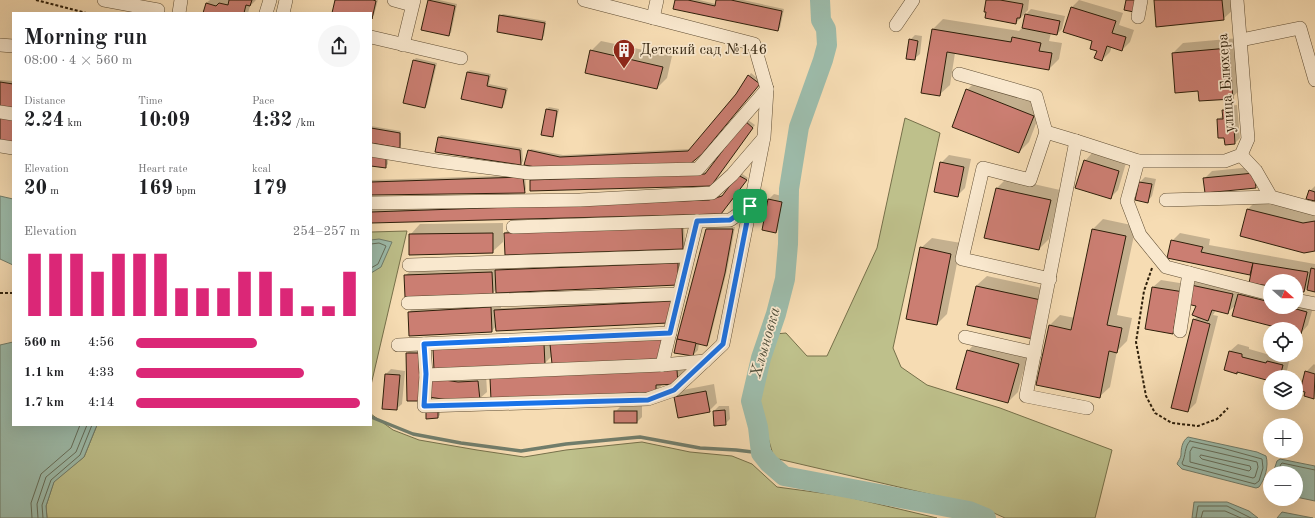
<!DOCTYPE html>
<html lang="en">
<head>
<meta charset="utf-8">
<style>
	:root { --surface:#fff; --page:#f6f6f6; --text:#202124; --muted:#757577; --accent:#db2777 }
	body { margin:0; font-family:"Old Standard TT",serif; background:var(--page); color:var(--text); height:100vh; display:flex; flex-direction:column; font-size:15px; white-space:nowrap }
	* { box-sizing:border-box; margin:0 }
	p { font-size:13px; color:var(--muted) }
	.icon { flex:none; width:22px; height:22px; fill:none; stroke:currentColor; stroke-width:2; stroke-linecap:round; stroke-linejoin:round }
	.map { position:relative; flex:1; overflow:hidden }
	.sheet { position:absolute; left:12px; top:12px; width:360px; height:414px; display:flex; flex-direction:column; background:var(--surface); border-radius:0px; box-shadow:0 4px 16px #0002 }
	.sheet>* { flex:none }
	.needle { width:26px; rotate:111deg }
	.tools { position:absolute; left:1263px; top:274px; display:grid; gap:8px }
	.tools a { display:grid; place-items:center; width:40px; height:40px; border-radius:50%; background:var(--surface); box-shadow:0 4px 16px #0002; font-size:20px }
	.pin { position:absolute; display:grid; place-items:center; width:34px; height:34px; color:#fff; margin:-17px; border-radius:8px; box-shadow:0 2px 6px #0006 }
	.round { display:grid; place-items:center; flex:none; width:42px; height:42px; border-radius:21px; background:var(--page) }
	.overview { display:flex; align-items:center; justify-content:space-between; height:68px; padding:0 12px }
	h1 { font-size:22px; font-weight:700; line-height:30px }
	.figures { display:grid; grid-template-columns:repeat(3,1fr); gap:6px; height:68px; padding:4px 12px }
	.figures div { display:grid; align-content:center }
	.figures b { font-size:20px; font-weight:700 }
	.figures small { font-size:11px; font-weight:400 }
	.figures p { font-size:11px }
	.chart { height:112px; padding:8px 12px }
	.chart p { display:flex; justify-content:space-between }
	.chart svg { width:100%; height:72px; margin-top:4px; stroke:var(--accent); stroke-width:6 }
	ul { padding:0 12px; list-style:none; font-size:13px }
	li { display:grid; grid-template-columns:64px 48px 1fr; align-items:center; height:30px }
	li i { height:10px; border-radius:5px; background:var(--accent) }
	.map>svg:first-child { display:block }
</style>
</head>
<body>
<div class="map">
<svg width="1315" height="518" viewBox="0 0 1315 518">
	<rect width="100%" height="100%" fill="#f6dcb3"/>
	<filter id="stains"><feTurbulence type="fractalNoise" baseFrequency=".005" numOctaves="4"/><feColorMatrix values="0 0 0 0 .2 0 0 0 0 .09 0 0 0 0 .02 0 0 0 .5 -.17"/></filter>
	<radialGradient id="worn" r=".72"><stop offset=".6" stop-color="#630" stop-opacity="0"/><stop offset="1" stop-color="#630" stop-opacity=".3"/></radialGradient>
	<g fill="#bec08b" stroke="#76704a">
		<path d="M905,118L940,133L893,348L901,367L927,385L1000,408L1112,450L1095,518H1005L976,505L774,458L756,397L775,334L786,333L807,356H827L877,248Z"/>
		<path d="M407,231L371,385V232Z"/>
		<path d="M371,414L393,430L419,440L477,450L524,457L566,450L642,442L690,452L732,456L752,464L777,487L844,496L937,518H47L46,506L54,481L84,457L97,425H371Z"/>
	</g>
	<g fill="#9dbcab" stroke="#717d6b">
		<path d="M0,196L13,199V265L0,259Z"/>
		<path d="M379,239L392,242L381,267L371,273V240Z"/>
		<path d="M13,342V425H97L84,457L54,482L46,506L47,518H0V345Z"/>
		<path d="M1188,437L1257,452L1266,456C1269,466 1265,479 1259,487L1256,488L1182,469L1177,464C1178,461 1181,458 1181,455C1181,449 1182,441 1188,437Z"/>
		<path d="M1280,459L1315,466V501L1296,497V473H1273L1277,461Z"/>
		<path d="M1194,502H1227L1249,511L1258,518H1192Z"/>
		<path d="M1282,512L1313,518H1277Z"/>
	</g>
	<g fill="#0003">
		<path d="M210,0H256L250,6L248,13H204L206,3Z"/>
		<path d="M336,0H378L374,15L371,18V13H333Z"/>
		<path d="M429,0H439L457,4L451,33L448,35Z"/>
		<path d="M676,0H699L716,4L717,0H743L784,9L780,28L777,30Z"/>
		<path d="M987,0H1029L1028,10L1016,23Z"/>
		<path d="M1079,0L1123,13L1119,25L1134,30L1130,42L1122,50L1112,46L1110,52L1102,60L1093,40L1064,31L1072,7Z"/>
		<path d="M1155,0H1233L1234,9L1223,19Z"/>
		<path d="M1031,9L1065,16L1062,29L1057,34L1051,33L1049,41L1062,43L1059,59L1049,69L955,53L950,85L939,95L922,92L933,29L943,19L1019,31L1023,27L1026,14Z"/>
		<path d="M503,14L546,21L544,36L541,39L500,16Z"/>
		<path d="M915,35L922,36L920,54L914,59L910,40Z"/>
		<path d="M1239,38L1242,87L1232,98L1199,90L1173,53L1183,43Z"/>
		<path d="M601,41L672,56L667,78L657,88L591,51Z"/>
		<path d="M416,58L437,63L427,105L425,107L414,60Z"/>
		<path d="M470,70L491,74L489,84L508,88L504,105L502,107L462,99L467,72Z"/>
		<path d="M751,73L761,81L704,151L553,169L529,151L531,149L563,155L691,149L737,94Z"/>
		<path d="M0,80L13,81V107L0,105Z"/>
		<path d="M977,80L1043,105L1029,142L1019,152L967,90Z"/>
		<path d="M1237,105L1240,138L1235,143L1225,137L1218,120L1224,114L1223,111L1228,106Z"/>
		<path d="M549,107L559,109L554,133L552,136L547,109Z"/>
		<path d="M748,120L755,125L713,182L531,180L533,178L707,172Z"/>
		<path d="M371,126L401,131V145L399,147L371,142Z"/>
		<path d="M441,135L522,148L523,161L521,164L436,151L439,137Z"/>
		<path d="M388,153V164L385,167L371,165Z"/>
		<path d="M1092,153L1126,163L1118,190L1111,197L1085,161Z"/>
		<path d="M949,155L971,159L965,188L958,195L941,163Z"/>
		<path d="M1262,166L1263,179L1255,187L1204,179L1212,171Z"/>
		<path d="M741,173L748,178L723,210L371,222V210L712,199L725,194Z"/>
		<path d="M525,175L526,189L524,192L371,194V180Z"/>
		<path d="M1145,177L1156,179L1152,196L1147,202L1136,199L1140,182Z"/>
		<path d="M1007,178L1060,190L1049,239L1039,249L985,237L997,188Z"/>
		<path d="M1315,186V200L1310,191Z"/>
		<path d="M774,194L786,197L781,227L776,232L769,199Z"/>
		<path d="M1258,199L1315,213V250L1241,235L1248,209Z"/>
		<path d="M1103,219L1136,226L1117,315L1132,318L1127,341L1117,351L1110,387L1099,397L1050,325L1060,315L1075,318L1093,229Z"/>
		<path d="M503,223V242L492,252L410,235L420,224Z"/>
		<path d="M684,225L685,245L683,248L505,233L507,231Z"/>
		<path d="M709,227H735L727,270L709,342L707,344L699,343L698,350L693,355L706,229Z"/>
		<path d="M1180,233L1210,239L1209,245L1315,264V290L1309,286L1304,291L1296,290V281H1270V285L1251,274L1168,258L1172,241Z"/>
		<path d="M932,238L961,243L947,314L937,324L921,248Z"/>
		<path d="M680,261V282L497,288L493,293L405,276L416,265Z"/>
		<path d="M987,276L1051,290L1033,337L976,286Z"/>
		<path d="M1200,277L1240,287L1238,296L1247,287L1270,293V307H1296V299L1314,304L1308,325L1301,333L1296,331V329H1287L1237,304L1228,312L1216,310L1213,315L1218,316L1196,403L1188,411L1194,320L1198,316L1197,305L1188,303L1180,325L1172,333L1153,287L1161,280L1192,285Z"/>
		<path d="M501,297V308L675,299L670,320L496,326L492,331L409,312L419,302Z"/>
		<path d="M554,334L552,356L544,364L435,369Z"/>
		<path d="M978,340L1028,354L1018,392L1008,402L968,351Z"/>
		<path d="M1238,344L1249,347V349L1270,355H1282L1290,357L1286,375L1283,377H1270V380L1238,371L1237,373L1230,351Z"/>
		<path d="M426,345L427,392L407,353L415,346Z"/>
		<path d="M687,360L688,373L677,383L663,384L656,391L492,399Z"/>
		<path d="M1314,364L1315,365L1314,398L1306,392V372Z"/>
		<path d="M391,369L405,371L402,404L396,409L386,374Z"/>
		<path d="M486,374L487,392L479,399L432,379Z"/>
		<path d="M714,384L717,403L709,411L675,397L683,390Z"/>
		<path d="M642,406V417L637,422L615,412L620,407Z"/>
		<path d="M719,406H729L730,419L725,424L714,411Z"/>
		<path d="M440,409V415L438,417L427,418Z"/>
	</g>
	<g fill="none" stroke-linecap="round" stroke-linejoin="round">
		<g stroke="#666e5a" stroke-width="1">
			<path d="M371,244L379,243L384,245L386,246L378,264L371,268"/>
			<path d="M1190,441L1222,448L1262,459L1263,468L1259,481L1255,484L1183,465L1182,463C1186,456 1184,447 1190,441Z"/>
			<path d="M1193,447L1257,462L1258,467L1255,477L1253,478L1190,462V452Z"/>
			<path d="M1201,455L1250,466L1251,469L1249,471L1202,459L1200,457Z"/>
			<path d="M1277,473L1281,464L1282,463L1315,470"/>
			<path d="M32,518L31,503L41,474L71,448L80,425"/>
			<path d="M38,518L37,504L46,477L76,452L87,425"/>
			<path d="M43,518L42,505L51,480L80,455L92,425"/>
			<path d="M1196,518L1198,506H1227L1251,518"/>
			<path d="M1201,518L1203,511H1225L1241,518"/>
		</g>
		<path stroke="#717d6b" stroke-width="3.5" d="M371,417L413,434L461,443L521,451L566,444L640,437L700,448L736,450L761,453"/>
		<path stroke="#9dbcab" stroke-width="20" d="M820,0L821,20L826,29L827,45L823,60L799,127L789,189L788,244L785,279L776,314L761,358L751,401L758,427L761,453L769,463L784,476L969,511L986,518"/>
	</g>
	<g fill="#cb7e72" stroke="#2e1f0a">
		<path d="M229,0H252L250,6L246,5L244,13H203L206,3L216,6L219,3L228,5Z"/>
		<path d="M335,0H373L376,1L372,19L371,13H332Z"/>
		<path d="M428,0L455,6L449,36L421,30Z"/>
		<path d="M675,0H688L715,6L716,0H731L782,11L778,31L673,9Z"/>
		<path d="M986,0H1000L1023,4L1020,18H1017L1016,24L985,18L986,12H984Z"/>
		<path d="M1126,0H1137L1134,12L1124,10Z"/>
		<path d="M1154,0H1222L1224,20L1156,27Z"/>
		<path d="M1071,7L1116,21L1112,33L1126,37L1122,51L1107,46L1102,61L1094,58L1097,51L1090,49L1092,41L1063,32Z"/>
		<path d="M1025,14L1060,21L1057,35L1022,28Z"/>
		<path d="M499,15L545,23L542,40L497,32Z"/>
		<path d="M932,29L1011,42L1012,37L1041,43L1039,51L1052,53L1049,70L947,52L940,96L921,93Z"/>
		<path d="M909,39L918,41L915,60L906,59Z"/>
		<path d="M1229,48L1233,99L1199,101L1198,91L1175,93L1172,53Z"/>
		<path d="M590,50L663,67L657,89L585,73Z"/>
		<path d="M413,60L435,65L425,108L403,103Z"/>
		<path d="M467,72L489,76L487,86L506,90L502,108L461,99Z"/>
		<path d="M748,75L760,84L702,154L689,165L553,170L524,165L528,150L560,157L688,151L736,94Z"/>
		<path d="M0,82L13,84V108L0,106Z"/>
		<path d="M966,89L1034,116L1019,153L952,127Z"/>
		<path d="M546,109L557,111L553,137L541,135Z"/>
		<path d="M1222,110H1233L1235,144L1225,145L1224,138H1218L1217,119H1223Z"/>
		<path d="M0,117L13,119V143L0,141Z"/>
		<path d="M745,121L753,128L711,186L530,191V180L705,174Z"/>
		<path d="M371,128L400,133V148L371,143Z"/>
		<path d="M438,137L520,150L521,165L435,152Z"/>
		<path d="M371,153L386,155V168L371,166Z"/>
		<path d="M1084,160L1119,171L1111,199L1075,188Z"/>
		<path d="M940,162L964,167L958,197L934,192Z"/>
		<path d="M1254,173L1256,188L1205,193L1203,178Z"/>
		<path d="M738,175L747,180L721,214L371,223V212L709,200L722,196Z"/>
		<path d="M523,177L525,193L371,195V182Z"/>
		<path d="M1139,182L1152,184L1148,203L1135,200Z"/>
		<path d="M996,188L1051,200L1039,250L984,238Z"/>
		<path d="M1309,190L1315,192V201L1306,199Z"/>
		<path d="M768,199L782,202L776,233L762,230Z"/>
		<path d="M1247,209L1303,223L1315,221V251L1304,253L1240,236Z"/>
		<path d="M682,227L683,249L505,255L504,233Z"/>
		<path d="M706,229H733L725,273L707,346L677,339Z"/>
		<path d="M1092,229L1126,236L1107,325L1122,328L1117,353L1109,351L1100,398L1036,385L1049,325L1071,330Z"/>
		<path d="M493,233V253L409,255V234Z"/>
		<path d="M1171,240L1203,247L1201,252L1253,263L1250,275L1167,258Z"/>
		<path d="M920,247L951,254L937,325L906,319Z"/>
		<path d="M678,263V285L496,293L495,270Z"/>
		<path d="M1253,263L1308,272L1304,292L1296,291V281H1270V286L1249,283Z"/>
		<path d="M1311,268L1315,269V292L1307,290Z"/>
		<path d="M492,272L493,294L405,297L404,275Z"/>
		<path d="M1191,285L1233,294L1228,314L1212,310L1208,321L1192,315L1196,306L1187,304Z"/>
		<path d="M976,286L1041,300L1033,339L967,325Z"/>
		<path d="M1152,287L1184,292L1178,304L1173,334L1145,329Z"/>
		<path d="M1238,294L1270,302V307H1289L1307,312L1301,334L1296,332V329H1283L1232,316Z"/>
		<path d="M673,301L668,323L496,331L494,310Z"/>
		<path d="M491,307L492,332L409,336L408,312Z"/>
		<path d="M1193,319L1210,324L1188,412L1171,408Z"/>
		<path d="M666,337L659,359L552,364L550,344Z"/>
		<path d="M677,339L696,343L693,356L674,353Z"/>
		<path d="M544,344L545,365L434,370L433,349Z"/>
		<path d="M967,350L1019,364L1008,403L956,389Z"/>
		<path d="M1229,351L1242,354V357L1266,363L1267,361L1283,365L1280,377H1270V381L1237,372V374L1224,370Z"/>
		<path d="M406,353H419L420,401H407Z"/>
		<path d="M677,370L678,384L656,385V392L491,400L490,378Z"/>
		<path d="M1305,371L1315,374L1314,399L1304,396L1305,392L1300,391Z"/>
		<path d="M385,374L400,375L397,410L382,409Z"/>
		<path d="M431,378L458,382L478,381L480,400L455,401L429,397Z"/>
		<path d="M706,391L710,412L678,418L674,397Z"/>
		<path d="M725,410L726,425L714,426L713,411Z"/>
		<path d="M426,411H438V418L426,419Z"/>
		<rect x="614" y="411" width="23" height="12"/>
	</g>
	<g fill="none" stroke-linecap="round" stroke-linejoin="round">
		<g stroke="#604e34" stroke-width="14">
			<g id="minor">
				<path d="M104,0L158,10"/>
				<path d="M394,0L412,5"/>
				<path d="M179,13L181,0"/>
				<path d="M266,13L270,0"/>
				<path d="M283,13L286,0"/>
				<path d="M1138,17L1141,0"/>
				<path d="M653,18L657,0"/>
				<path d="M896,25L913,0"/>
				<path d="M371,37L461,58"/>
				<path d="M1241,40L1300,28L1315,80"/>
				<path d="M0,45L13,46"/>
				<path d="M403,45L414,0"/>
				<path d="M959,74L1036,96L1046,132"/>
				<path d="M0,112L13,114"/>
				<path d="M0,146L13,148"/>
				<path d="M371,150L437,161L529,173L698,169L767,89"/>
				<path d="M1241,155L1256,171L1271,197L1315,209"/>
				<path d="M1138,161L1127,201L1140,235L1166,267L1270,294"/>
				<path d="M1166,200L1271,197"/>
				<path d="M371,203L580,200L712,193L732,175L763,139"/>
				<path d="M513,227L730,220L750,206"/>
				<path d="M409,265L688,256"/>
				<path d="M1050,279L962,259L983,168L1030,180L1046,132L1076,141"/>
				<path d="M1296,300L1315,304"/>
				<path d="M408,303L679,294"/>
				<path d="M1180,331L1189,273"/>
				<path d="M965,337L1035,353"/>
				<path d="M424,344L426,375L662,365L705,361L723,344L764,137L767,89L754,44L584,0"/>
				<path d="M398,345L670,333"/>
				<path d="M662,365L697,221"/>
				<path d="M426,375L424,406L648,399L674,390L705,361"/>
				<path d="M1087,408L1026,396L1076,141L1138,161H1225L1241,155L1248,139L1237,0"/>
			</g>
		</g>
		<g stroke="#2e1f0a" stroke-width="2" stroke-dasharray="3 2" stroke-linecap="butt">
			<path d="M36,0L86,13"/>
			<path d="M1152,268L1144,291L1136,342L1146,396L1155,413L1172,423L1198,426L1217,419L1228,408"/>
			<path d="M0,293H13"/>
		</g>
		<use href="#minor" stroke="#f9e8ce" stroke-width="13"/>
	</g>
	<g fill="none" stroke-linecap="round" stroke-linejoin="round">
		<g stroke="#fff" stroke-width="8">
			<path id="route" d="M750,206L723,344L674,390L648,400L424,406L426,374L424,344L670,333L697,221L730,220Z"/>
		</g>
		<use href="#route" stroke="#1a73e8" stroke-width="5"/>
	</g>
	<defs>
		<g id="building-pin" transform="scale(1.15)"><path d="M0 17L-7.5 6A9.5 9.5 0 1 1 7.5 6Z" fill="#8f2418" stroke="#f9e8ce"/><path d="M-4-6H4V6H1V3H-1V6H-4ZM-2.5-4.3h1.7v1.8h-1.7ZM.8-4.3h1.7v1.8H.8ZM-2.5-1h1.7V.8h-1.7ZM.8-1h1.7V.8H.8Z" fill="#fff"/></g>
	</defs>
	<g fill-rule="evenodd">
		<use href="#building-pin" x="624" y="50"/>
	</g>
	<g text-anchor="middle" dominant-baseline="central" stroke-width="3.5" stroke-linejoin="round" paint-order="stroke">
		<g font-size="15" fill="#2e1f0a" stroke="#f9e8ce" text-anchor="start">
			<text x="640" y="50">Детский сад №146</text>
		</g>
		<g font-size="15" fill="#2e1f0a" stroke="#f9e8ce">
			<text transform="translate(1227 83) rotate(-94)">улица Блюхера</text>
		</g>
		<g font-size="16" font-style="italic" fill="#4f4e3a" stroke="#f9e8ce">
			<text transform="translate(766 343) rotate(-74)">Хлыновка</text>
		</g>
	</g>
	<rect width="100%" height="100%" filter="url(#stains)"/>
	<rect width="100%" height="100%" fill="url(#worn)"/>
</svg>
<div class="tools">
<a><svg class="needle" viewBox="-14 -14 28 28"><path d="M0-13l5 13h-10z" fill="#e53935"/><path d="M0 13l5-13h-10z" fill="#757577"/></svg></a>
<a><svg class="icon" aria-label="locate" viewBox="0 0 24 24"><circle cx="12" cy="12" r="6"/><path d="M12 2v4M12 18v4M2 12h4M18 12h4"/></svg></a>
<a><svg class="icon" aria-label="layers" viewBox="0 0 24 24"><path d="M12 4l9 5-9 5-9-5zM3 14l9 5 9-5"/></svg></a>
<a>+</a>
<a>−</a>
</div>
<div class="pin" style="left:750px;top:206px;background:#1e9e55"><svg class="icon" aria-label="arrive" viewBox="0 0 24 24"><path d="M6 21V4h12l-3 4 3 4H6"/></svg></div>
<section class="sheet">
<div class="overview"><div><h1>Morning run</h1><p>08:00 · 4 × 560 m</p></div><a class="round"><svg class="icon" aria-label="share" viewBox="0 0 24 24"><path d="M12 15V3M7 8l5-5 5 5M5 13v7h14v-7"/></svg></a></div>
<div class="figures">
<div><p>Distance</p><b>2.24<small> km</small></b></div>
<div><p>Time</p><b>10:09</b></div>
<div><p>Pace</p><b>4:32<small> /km</small></b></div>
</div>
<div class="figures">
<div><p>Elevation</p><b>20<small> m</small></b></div>
<div><p>Heart rate</p><b>169<small> bpm</small></b></div>
<div><p>kcal</p><b>179</b></div>
</div>
<div class="chart"><p><span>Elevation</span>254–257 m</p>
<svg viewBox="0 0 160 44" preserveAspectRatio="none"><path d="M5 44V6M15 44V6M25 44V6M35 44V17M45 44V6M55 44V6M65 44V6M75 44V27M85 44V27M95 44V27M105 44V17M115 44V17M125 44V27M135 44V38M145 44V38M155 44V17"/></svg>
</div>
<ul>
<li><b>560 m</b>4:56<i style="width:54%"></i></li>
<li><b>1.1 km</b>4:33<i style="width:75%"></i></li>
<li><b>1.7 km</b>4:14<i style="width:100%"></i></li>
</ul>
</section>
</div>
</body>
</html>
